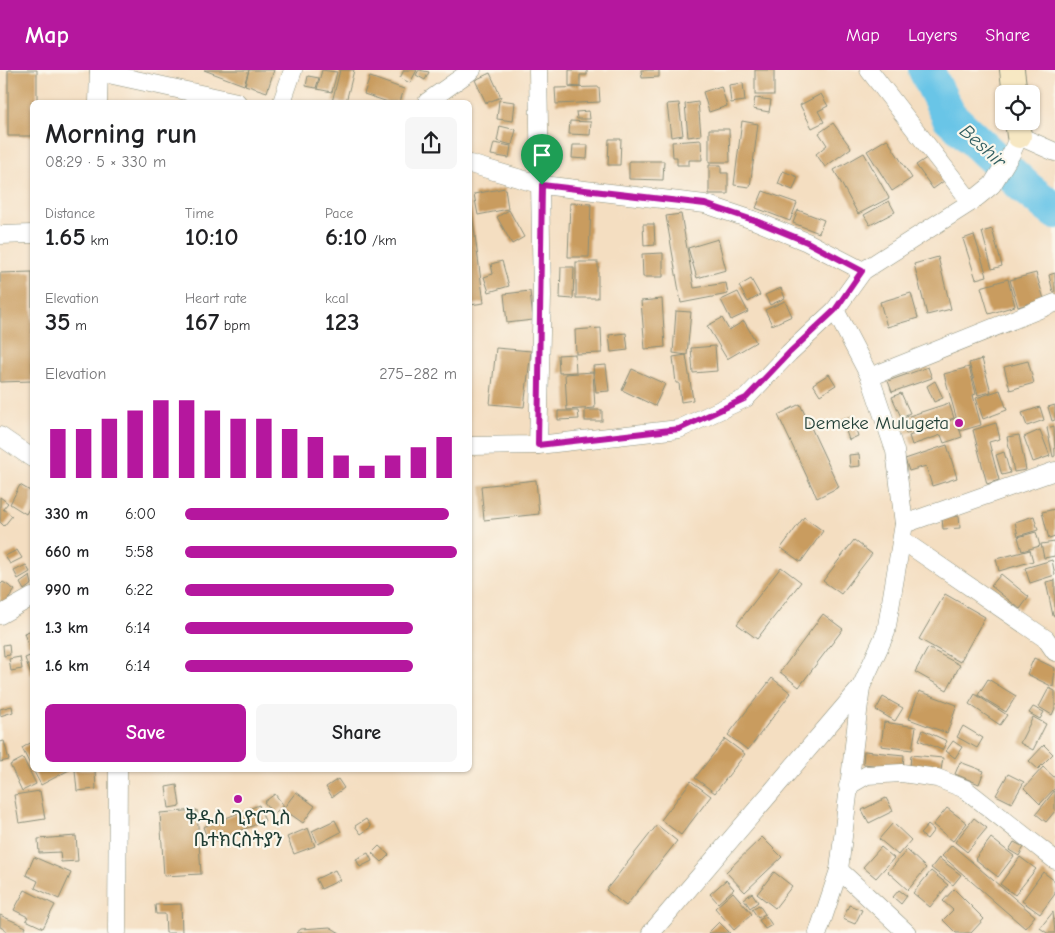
<!DOCTYPE html>
<html lang="en">
<head>
<meta charset="utf-8">
<style>
	:root { --surface:#fff; --page:#f6f6f6; --text:#202124; --muted:#757577; --accent:#b5179e }
	body { margin:0; font-family:"Comic Neue","Noto Sans Ethiopic",sans-serif; background:var(--page); color:var(--text); height:100vh; display:flex; flex-direction:column; font-size:19px; white-space:nowrap }
	* { box-sizing:border-box; margin:0 }
	p { font-size:16px; color:var(--muted) }
	.icon { flex:none; width:28px; height:28px; fill:none; stroke:currentColor; stroke-width:2; stroke-linecap:round; stroke-linejoin:round }
	.map { position:relative; flex:1; overflow:hidden }
	.side { position:absolute; left:30px; top:30px; width:442px; height:672px; display:flex; flex-direction:column; background:var(--surface); border-radius:8px; box-shadow:0 1px 4px #0004 }
	.side>* { flex:none }
	.tools { position:absolute; left:995px; top:15px; display:grid; gap:10px }
	.tools a { display:grid; place-items:center; width:45px; height:45px; border-radius:8px; background:var(--surface); box-shadow:0 1px 4px #0004; font-size:25px }
	.pin { position:absolute; display:grid; place-items:center; width:42px; height:42px; color:#fff; margin:-51px -21px; border-radius:50% 50% 50% 0; rotate:-45deg; box-shadow:0 0 5px #0007 }
	.pin .icon { rotate:45deg }
	.round { display:grid; place-items:center; flex:none; width:52px; height:52px; border-radius:8px; background:var(--page) }
	.overview { display:flex; align-items:center; justify-content:space-between; height:85px; padding:0 15px }
	h1 { font-size:28px; font-weight:700; line-height:38px }
	.figures { display:grid; grid-template-columns:repeat(3,1fr); gap:8px; height:85px; padding:5px 15px }
	.figures div { display:grid; align-content:center }
	.figures b { font-size:25px; font-weight:700 }
	.figures small { font-size:14px; font-weight:400 }
	.figures p { font-size:14px }
	.chart { height:140px; padding:10px 15px }
	.chart p { display:flex; justify-content:space-between }
	.chart svg { width:100%; height:90px; margin-top:5px; stroke:var(--accent); stroke-width:6 }
	.action { display:flex; gap:10px; margin-top:auto; padding:10px 15px }
	.action a { flex:1; height:58px; border-radius:8px; background:var(--accent); color:#fff; font-size:20px; font-weight:700; line-height:58px; text-align:center }
	.action a+a { background:var(--page); color:var(--text) }
	ul { padding:0 15px; list-style:none; font-size:16px }
	li { display:grid; grid-template-columns:80px 60px 1fr; align-items:center; height:38px }
	li i { height:12px; border-radius:6px; background:var(--accent) }
	header { display:flex; align-items:center; gap:30px; box-sizing:border-box; height:70px; padding:0 25px; background:var(--accent); color:#fff }
	header strong { font-size:24px }
	nav { display:flex; gap:28px; margin-inline-start:auto; font-size:18px }
	.map>svg:first-child { display:block }
</style>
</head>
<body>
<header>
<strong>Map</strong>
<nav><a>Map</a><a>Layers</a><a>Share</a></nav>
</header>
<div class="map">
<svg width="1055" height="863" viewBox="0 0 1055 863">
	<rect width="100%" height="100%" fill="#fbf7ec"/>
	<filter id="ink" filterUnits="userSpaceOnUse"><feTurbulence type="fractalNoise" baseFrequency=".02" numOctaves="2"/><feDisplacementMap in="SourceGraphic" scale="10" xChannelSelector="R" yChannelSelector="G"/><feConvolveMatrix kernelMatrix="1 2 1 2 8 2 1 2 1" color-interpolation-filters="sRGB"/></filter>
	<filter id="wash" filterUnits="userSpaceOnUse"><feTurbulence type="fractalNoise" baseFrequency=".0096" numOctaves="4" result="noise"/><feDisplacementMap in="SourceGraphic" scale="20" xChannelSelector="R" yChannelSelector="G"/><feGaussianBlur stdDeviation="1.12" result="paint"/><feColorMatrix in="noise" values="0 0 0 0 0 0 0 0 0 0 0 0 0 0 0 0 0 1.4 0 .05"/><feComposite in="paint" operator="in"/></filter>
	<g filter="url(#wash)">
		<rect width="100%" height="100%" fill="#f4dec1"/>
		<g fill="none" stroke-linecap="round" stroke-linejoin="round">
			<path stroke="#69c5e7" stroke-width="36" d="M926,0L949,46L1027,119L1055,141"/>
		</g>
		<g id="blocks">
			<g fill="#c99c5e">
				<path d="M8,0H37V32H32V66H8Z"/>
				<path d="M204,0H249L244,15Z"/>
				<path d="M249,0H274L267,22L245,15Z"/>
				<path d="M322,0L337,2L332,22L317,19Z"/>
				<path d="M340,0H354L346,32H332Z"/>
				<path d="M404,0H417L410,13L400,8Z"/>
				<path d="M419,0L429,2L425,10L416,5Z"/>
				<path d="M569,0H587V5H580V17L569,16Z"/>
				<path d="M641,0H659V7L642,8Z"/>
				<rect x="755" y="0" width="19" height="25"/>
				<path d="M490,3L501,27L486,33L475,10Z"/>
				<path d="M308,6L319,8L316,18L306,16Z"/>
				<path d="M370,7L404,19L400,32H388L364,24Z"/>
				<path d="M743,13L745,31L731,33L729,15Z"/>
				<path d="M721,16L727,36L709,42L703,22Z"/>
				<path d="M599,17L600,32L556,34L555,18Z"/>
				<path d="M821,24L828,36L818,41L824,52L812,58L800,35Z"/>
				<path d="M755,28L771,30L769,42L753,39Z"/>
				<path d="M499,30L515,32L513,51L497,49Z"/>
				<path d="M698,32L701,65L688,67L685,34Z"/>
				<path d="M679,33L683,65L671,67L667,34Z"/>
				<path d="M589,41L590,49H577L576,42Z"/>
				<path d="M570,51L591,52L590,65L569,64Z"/>
				<path d="M742,51L758,54L750,117L734,115Z"/>
				<path d="M833,53L851,78L825,97L816,84L827,75L819,63Z"/>
				<path d="M500,56L516,60L512,75L497,71Z"/>
				<path d="M709,59H729L730,92H709Z"/>
				<path d="M609,69H621L620,95H608Z"/>
				<path d="M887,69L912,108L892,121L867,81Z"/>
				<path d="M701,70L702,90H689V95H677V87H673L672,72Z"/>
				<path d="M494,73L511,76L509,88L491,85Z"/>
				<path d="M573,75H588L587,89L572,88Z"/>
				<path d="M864,83L889,128L858,144L834,100Z"/>
				<path d="M928,87L944,111L933,119L916,95Z"/>
				<path d="M629,91H664L663,110L629,109Z"/>
				<path d="M709,95H721V103H728V124H709Z"/>
				<path d="M783,101L798,107L793,120L778,114Z"/>
				<path d="M505,118L508,139L478,145L474,124Z"/>
				<path d="M763,121L797,133L790,151L756,138Z"/>
				<path d="M470,128L484,233L470,235Z"/>
				<path d="M889,131L895,142L870,155L864,145Z"/>
				<path d="M570,133L591,134L589,187H568Z"/>
				<path d="M509,140L524,167L512,174L497,147Z"/>
				<path d="M798,140L824,150L819,163L793,153Z"/>
				<path d="M681,144L694,218L726,213L728,224L681,233L666,146Z"/>
				<path d="M643,154H654L655,175L644,176Z"/>
				<path d="M992,159L1002,196L992,199L982,162Z"/>
				<path d="M974,165L987,206L976,209L963,169Z"/>
				<path d="M718,169L726,200L697,208L688,178Z"/>
				<path d="M663,183V207H643L642,184Z"/>
				<path d="M938,187L951,239L927,245L914,194Z"/>
				<path d="M502,191L509,216L489,222L484,207L493,204L491,194Z"/>
				<rect x="576" y="192" width="22" height="36"/>
				<path d="M561,197H574L573,229L560,228Z"/>
				<path d="M32,202V311L0,312V203Z"/>
				<path d="M1036,203L1044,229L1018,237L1010,210Z"/>
				<path d="M1055,203V222H1053L1049,205Z"/>
				<path d="M751,209L760,225L748,232L739,216Z"/>
				<path d="M1008,209L1015,236L989,244L981,217Z"/>
				<path d="M781,218L785,228L770,235L765,225Z"/>
				<path d="M530,221L533,250L507,253L504,224Z"/>
				<path d="M738,222L748,242L731,250L721,230Z"/>
				<path d="M911,223L918,248L887,257L880,232Z"/>
				<path d="M662,229L665,277L645,279L641,231Z"/>
				<path d="M785,231L792,246L772,255L765,240Z"/>
				<path d="M676,241L691,242L687,285L673,283Z"/>
				<path d="M722,248L729,260L744,251L756,272L727,289L707,256Z"/>
				<path d="M601,258L602,283L576,284L575,260Z"/>
				<path d="M626,263L628,280L611,282L609,265Z"/>
				<path d="M715,276L717,301L693,303L691,278Z"/>
				<path d="M496,278L531,281L524,337L490,334Z"/>
				<path d="M575,284L576,302L559,303L558,285Z"/>
				<path d="M686,285L693,330L681,332L679,313H676L673,287Z"/>
				<path d="M982,289L991,322L978,325L969,293Z"/>
				<path d="M1028,291L1034,313L1010,320L1004,297Z"/>
				<path d="M606,295L609,321L596,322L593,296Z"/>
				<path d="M928,297L932,308L892,322L888,311Z"/>
				<path d="M969,297L976,324L973,325L981,355L960,361L944,304Z"/>
				<path d="M632,299L665,314L655,336L622,320Z"/>
				<path d="M593,302L595,338L567,340L565,304Z"/>
				<path d="M829,304L836,315L820,325L813,314Z"/>
				<path d="M935,311L943,328L934,332L927,316Z"/>
				<path d="M1000,320L1007,340L983,349L976,328Z"/>
				<path d="M901,323L910,343L901,347L892,327Z"/>
				<path d="M949,333L954,348L906,364L900,349Z"/>
				<path d="M800,334L839,417L817,428L778,345Z"/>
				<path d="M1055,335V350L1052,351L1048,337Z"/>
				<path d="M1040,337L1044,350L1027,356L1022,343Z"/>
				<rect x="585" y="340" width="17" height="11"/>
				<path d="M558,341H578L579,349L558,350Z"/>
				<path d="M852,346L858,366L849,370L842,349Z"/>
				<path d="M956,348L962,367L944,373L941,365L912,375L909,366Z"/>
				<path d="M996,353L1000,369L989,372L999,410L987,414L973,360Z"/>
				<path d="M1054,356L1055,386L1053,387L1047,358Z"/>
				<path d="M1040,360L1050,386L1033,392L1024,367Z"/>
				<path d="M1019,365L1026,400L1014,402L1007,367Z"/>
				<path d="M947,375L957,408L932,416L926,396L909,401L905,389Z"/>
				<path d="M1004,382L1010,403L1002,405L996,385Z"/>
				<path d="M859,384L860,396L850,397L849,385Z"/>
				<path d="M536,410L539,444L484,450L481,416Z"/>
				<path d="M20,415L32,422V433L26,444L10,434Z"/>
				<path d="M0,427L8,433L3,439L12,446L4,456L0,452Z"/>
				<path d="M1055,439V467L1049,469L1042,442Z"/>
				<path d="M959,446L960,458L943,459L942,448Z"/>
				<path d="M1034,446L1038,460L1018,466L1015,452Z"/>
				<path d="M804,447L823,461L801,492L781,478Z"/>
				<path d="M1036,462L1040,476L1022,481L1018,467Z"/>
				<path d="M854,470L872,484L841,524L823,511Z"/>
				<path d="M1055,472V486L1044,488L1041,474Z"/>
				<path d="M17,480L22,488L10,494L5,486Z"/>
				<path d="M1030,480L1033,491L999,501L996,489Z"/>
				<path d="M1052,490L1055,505L1030,513L1025,498Z"/>
				<path d="M26,495L30,502L18,509L14,501Z"/>
				<path d="M781,497L801,512L757,569L737,554Z"/>
				<path d="M1001,504L1029,527L1020,539L991,516Z"/>
				<path d="M30,506L32,514L24,520L20,513Z"/>
				<path d="M1055,510V545L1053,546L1046,512Z"/>
				<path d="M3,512L15,520L4,535L0,533V515Z"/>
				<path d="M945,524L985,547L960,592L919,569Z"/>
				<path d="M823,544L843,559L799,617L780,602Z"/>
				<path d="M32,560V573L28,575L24,563Z"/>
				<path d="M9,574L10,585L4,586L3,575Z"/>
				<path d="M928,578L960,595L947,620L915,602Z"/>
				<path d="M32,585V604L31,605L25,588Z"/>
				<path d="M20,587L22,599L11,601L9,589Z"/>
				<path d="M1034,588L1055,598L1053,617L1027,604Z"/>
				<path d="M772,608L791,623L748,680L728,665Z"/>
				<path d="M988,609L1016,626L1006,642L978,625Z"/>
				<path d="M1049,618L1055,621V638L1052,645L1039,637Z"/>
				<path d="M919,621L957,635L947,663L909,649Z"/>
				<path d="M975,624L1007,645L1000,655L969,634Z"/>
				<path d="M883,627L903,638L895,651L876,640Z"/>
				<path d="M12,636L13,642L0,646V639Z"/>
				<path d="M1033,637L1044,642L1040,649L1029,643Z"/>
				<path d="M1033,647L1046,654L1033,680L1020,673Z"/>
				<path d="M884,652L916,657L912,680L881,676Z"/>
				<path d="M963,656L983,668L977,678L957,667Z"/>
				<path d="M923,660L947,671L942,680L919,670Z"/>
				<path d="M725,669L745,684L715,723L695,708Z"/>
				<path d="M4,671L9,690L0,692V672Z"/>
				<path d="M953,671L962,677L955,688L946,681Z"/>
				<path d="M32,672V699L22,678Z"/>
				<path d="M1044,675L1053,684L1038,699L1029,691Z"/>
				<path d="M864,681L904,685L903,698L863,694Z"/>
				<path d="M911,685L943,688L941,700L910,697Z"/>
				<path d="M23,688L36,714L22,721L10,695Z"/>
				<path d="M960,692L984,701L979,714L955,704Z"/>
				<path d="M1043,697L1055,708V718L1040,734L1024,718Z"/>
				<path d="M33,700H69L41,715Z"/>
				<path d="M75,700H95L96,719L77,721Z"/>
				<path d="M1008,704L1024,712L1012,733L996,725Z"/>
				<path d="M338,709L344,718L332,727L326,717Z"/>
				<path d="M691,711L711,726L681,765L661,750Z"/>
				<path d="M177,715L180,736L169,738L166,717Z"/>
				<path d="M1055,720V741L1046,752L1036,744Z"/>
				<path d="M40,721L45,749L19,753L14,725Z"/>
				<path d="M296,722L315,736L303,753L283,739Z"/>
				<path d="M275,724L284,736L273,744L264,732Z"/>
				<path d="M886,728L893,741L869,753L862,740Z"/>
				<path d="M259,735L265,751L209,773L203,757Z"/>
				<path d="M947,738L967,753L953,771L933,755Z"/>
				<path d="M197,740L201,804L164,806L160,743Z"/>
				<path d="M974,748L987,758L967,782L955,772Z"/>
				<path d="M366,749L371,757L361,764L355,756Z"/>
				<path d="M335,750L341,762L318,774L312,761Z"/>
				<path d="M893,753L911,770L898,785L879,769Z"/>
				<path d="M657,755L677,771L626,836L606,820Z"/>
				<path d="M928,755L934,760L927,769L920,764Z"/>
				<path d="M308,758L315,776L294,784L287,767Z"/>
				<path d="M76,766L78,791L61,792L60,782L39,783L38,769Z"/>
				<path d="M762,767L782,787L745,822L726,802Z"/>
				<path d="M991,768L1014,786L998,807L975,789Z"/>
				<path d="M1014,772L1024,777L1019,786L1009,780Z"/>
				<path d="M952,775L1035,846L1025,858L942,786Z"/>
				<path d="M379,776L389,785L382,792L372,783Z"/>
				<path d="M881,777L894,788L876,808L863,797Z"/>
				<path d="M907,780L926,798L908,820L888,802Z"/>
				<path d="M368,783L372,791L360,797L356,789Z"/>
				<path d="M34,787L71,803L59,829L35,818L38,811L26,805Z"/>
				<path d="M1020,787L1036,799L1015,825L1000,814Z"/>
				<path d="M939,788L961,805L953,815L931,798Z"/>
				<path d="M335,800L340,810L321,819L316,809Z"/>
				<path d="M931,801L948,815L930,837L913,823Z"/>
				<path d="M774,802L792,816L775,838L757,824Z"/>
				<path d="M1043,802L1055,811V824L1040,844L1022,831Z"/>
				<path d="M726,810L734,819L718,833L710,824Z"/>
				<path d="M954,819L984,849L971,863H956L943,850L953,840L943,831Z"/>
				<path d="M25,820L55,835L43,858L26,850L28,847L14,840Z"/>
				<path d="M899,820L907,826L901,834L893,827Z"/>
				<path d="M733,822L752,844L734,860L715,838Z"/>
				<path d="M752,823L758,832L750,838L744,829Z"/>
				<path d="M181,834L182,863H166L165,844H156L155,835Z"/>
				<path d="M759,835L765,844L758,848L752,839Z"/>
				<path d="M849,835L862,840L855,854L843,849Z"/>
				<path d="M1053,842L1055,863H1047L1040,858Z"/>
				<path d="M0,845L26,857L23,863H5L6,860L0,857Z"/>
				<path d="M766,846L772,855L765,859L759,850Z"/>
				<path d="M719,852L730,863H708Z"/>
				<path d="M330,857L340,863H296L301,859Z"/>
			</g>
		</g>
	</g>
	<g filter="url(#ink)">
		<use href="#blocks" fill-opacity="0" stroke="#8a8e7a" stroke-width="1"/>
		<g fill="none" stroke-linecap="round" stroke-linejoin="round">
			<g stroke="#8a8e7a" stroke-width="19">
				<g id="street">
					<path d="M538,0L542,226L538,375"/>
					<path d="M869,0L971,132"/>
					<path d="M99,2L237,32"/>
					<path d="M98,32L99,0"/>
					<path d="M282,32L293,0"/>
					<path d="M427,32L472,0"/>
					<path d="M470,94L542,115L705,134L756,151L807,172L863,201"/>
					<path d="M0,165L32,164"/>
					<path d="M870,307L1055,233"/>
					<path d="M0,366L32,388"/>
					<path d="M470,376L538,375L679,359L746,328L789,283L835,240L863,201L971,132L992,115L1011,84L1019,66L1055,82"/>
					<path d="M904,454L1055,401"/>
					<path d="M902,470L1046,569L1055,582"/>
					<path d="M0,545L32,527"/>
					<path d="M848,716L867,705L902,703L937,708L965,719L1055,790"/>
					<path d="M839,800L907,863"/>
					<path d="M117,863L118,700"/>
					<path d="M651,863L861,617"/>
					<path d="M818,863L839,800L861,617L886,562L904,454L895,381L870,307L835,240"/>
				</g>
			</g>
			<g stroke="#8a8e7a" stroke-width="26">
				<g id="secondary">
					<path d="M1012,0L1015,24"/>
					<path d="M1017,51L1019,66"/>
				</g>
			</g>
			<use href="#street" stroke="#fff" stroke-width="18"/>
			<use href="#secondary" stroke="#f7e8c3" stroke-width="24"/>
		</g>
	</g>
	<g fill="none" stroke-linecap="round" stroke-linejoin="round" filter="url(#ink)">
		<g stroke="#fff" stroke-width="10">
			<path id="route" d="M542,115L705,134L756,151L807,172L862,201L835,240L790,282L746,328L679,359L538,375Z"/>
		</g>
		<use href="#route" stroke="#b5179e" stroke-width="6"/>
	</g>
	<g fill="#b5179e" stroke="#fbf7ec" stroke-width="2">
		<circle cx="959" cy="353" r="5"/>
		<circle cx="238" cy="729" r="5"/>
	</g>
	<g text-anchor="middle" dominant-baseline="central" stroke-width="4.5" stroke-linejoin="round" paint-order="stroke">
		<g font-size="19" fill="#1f3d34" stroke="#fbf7ec" text-anchor="end">
			<text x="949" y="353">Demeke Mulugeta</text>
			<text x="238" y="748" text-anchor="middle">ቅዱስ ጊዮርጊስ<tspan x="238" dy="22">ቤተክርስትያን</tspan></text>
		</g>
		<g font-size="20" font-style="italic" fill="#325f61" stroke="#fbf7ec">
			<text transform="translate(983 76) rotate(42)">Beshir</text>
		</g>
	</g>
</svg>
<div class="tools">
<a><svg class="icon" aria-label="locate" viewBox="0 0 24 24"><circle cx="12" cy="12" r="6"/><path d="M12 2v4M12 18v4M2 12h4M18 12h4"/></svg></a>
</div>
<div class="pin" style="left:542px;top:115px;background:#1e9e55"><svg class="icon" aria-label="arrive" viewBox="0 0 24 24"><path d="M6 21V4h12l-3 4 3 4H6"/></svg></div>
<section class="side">
<div class="overview"><div><h1>Morning run</h1><p>08:29 · 5 × 330 m</p></div><a class="round"><svg class="icon" aria-label="share" viewBox="0 0 24 24"><path d="M12 15V3M7 8l5-5 5 5M5 13v7h14v-7"/></svg></a></div>
<div class="figures">
<div><p>Distance</p><b>1.65<small> km</small></b></div>
<div><p>Time</p><b>10:10</b></div>
<div><p>Pace</p><b>6:10<small> /km</small></b></div>
</div>
<div class="figures">
<div><p>Elevation</p><b>35<small> m</small></b></div>
<div><p>Heart rate</p><b>167<small> bpm</small></b></div>
<div><p>kcal</p><b>123</b></div>
</div>
<div class="chart"><p><span>Elevation</span>275–282 m</p>
<svg viewBox="0 0 160 44" preserveAspectRatio="none"><path d="M5 44V20M15 44V20M25 44V15M35 44V11M45 44V6M55 44V6M65 44V11M75 44V15M85 44V15M95 44V20M105 44V24M115 44V33M125 44V38M135 44V33M145 44V29M155 44V24"/></svg>
</div>
<ul>
<li><b>330 m</b>6:00<i style="width:97%"></i></li>
<li><b>660 m</b>5:58<i style="width:100%"></i></li>
<li><b>990 m</b>6:22<i style="width:77%"></i></li>
<li><b>1.3 km</b>6:14<i style="width:84%"></i></li>
<li><b>1.6 km</b>6:14<i style="width:84%"></i></li>
</ul>
<div class="action"><a>Save</a><a>Share</a></div>
</section>
</div>
</body>
</html>
